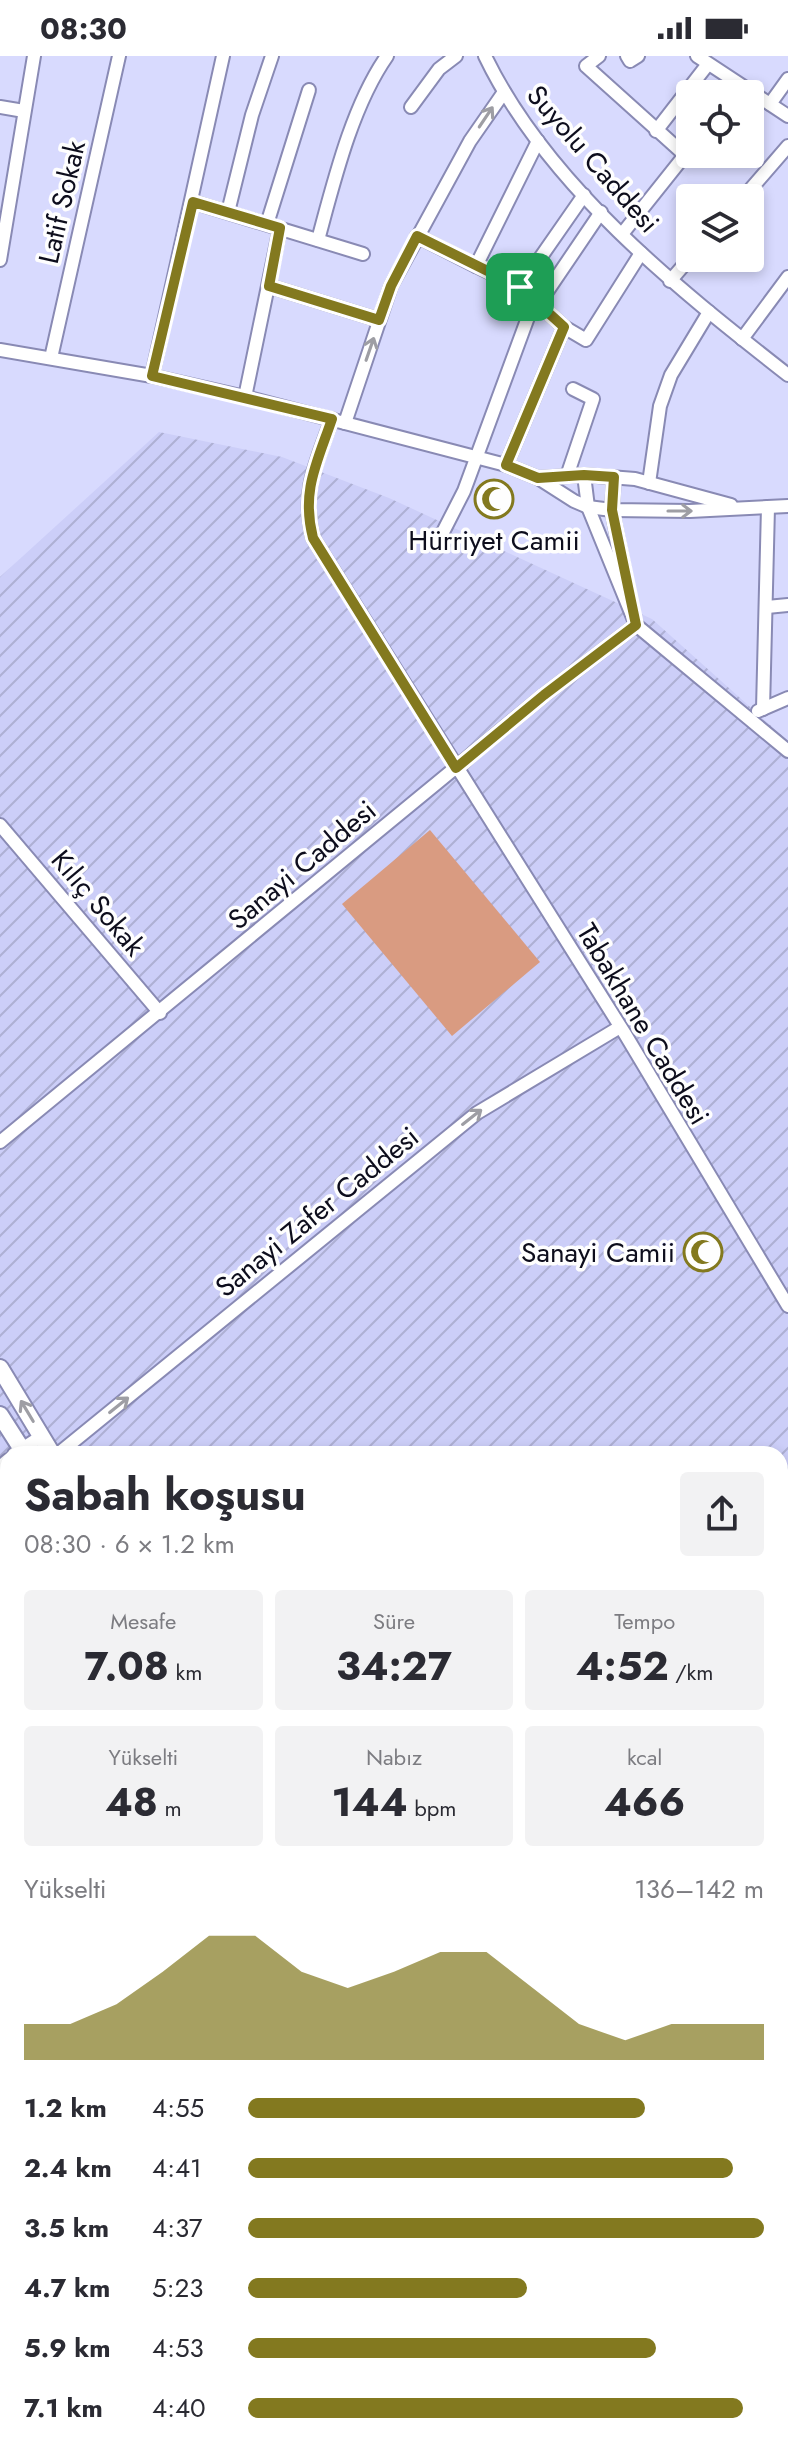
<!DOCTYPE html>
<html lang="tr">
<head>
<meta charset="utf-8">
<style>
	:root { --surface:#fff; --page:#f2f2f3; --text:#2b2b33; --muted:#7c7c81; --accent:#83791f }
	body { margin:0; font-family:Jost,sans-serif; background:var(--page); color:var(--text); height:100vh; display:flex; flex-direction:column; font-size:30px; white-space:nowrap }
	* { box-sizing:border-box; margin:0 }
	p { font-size:26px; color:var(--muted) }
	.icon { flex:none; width:44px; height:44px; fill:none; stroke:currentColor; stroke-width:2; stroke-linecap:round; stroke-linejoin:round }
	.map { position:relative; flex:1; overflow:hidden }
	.sheet { position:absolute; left:0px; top:1390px; width:788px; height:1010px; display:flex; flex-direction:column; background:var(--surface); border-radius:24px 24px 0 0; box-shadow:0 4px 12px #0003 }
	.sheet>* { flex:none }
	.tools { position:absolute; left:676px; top:24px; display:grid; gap:16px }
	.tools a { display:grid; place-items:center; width:88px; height:88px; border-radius:8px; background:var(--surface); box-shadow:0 4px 12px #0003; font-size:40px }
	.pin { position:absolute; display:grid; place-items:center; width:68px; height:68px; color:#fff; margin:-34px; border-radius:16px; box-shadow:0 4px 12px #0006 }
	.round { display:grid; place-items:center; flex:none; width:84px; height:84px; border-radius:8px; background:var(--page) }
	.summary { display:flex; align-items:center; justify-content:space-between; height:136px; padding:0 24px }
	h1 { font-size:44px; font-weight:700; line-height:60px }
	.metrics { display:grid; grid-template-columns:repeat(3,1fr); gap:12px; height:136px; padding:8px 24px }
	.metrics div { display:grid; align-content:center; border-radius:8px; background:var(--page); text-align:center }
	.metrics b { font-size:40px; font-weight:700 }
	.metrics small { font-size:22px; font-weight:400 }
	.metrics p { font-size:22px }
	.chart { height:224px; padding:16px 24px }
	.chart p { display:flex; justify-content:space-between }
	.chart svg { width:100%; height:144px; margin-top:8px; fill:var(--accent); opacity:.7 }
	ul { padding:0 24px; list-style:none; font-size:26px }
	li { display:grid; grid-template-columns:128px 96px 1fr; align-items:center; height:60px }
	li i { height:20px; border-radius:10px; background:var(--accent) }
	.status { display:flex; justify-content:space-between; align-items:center; height:56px; padding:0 40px; background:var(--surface); direction:ltr }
	.status svg { height:22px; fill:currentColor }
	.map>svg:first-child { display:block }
</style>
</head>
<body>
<div class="status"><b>08:30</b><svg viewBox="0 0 49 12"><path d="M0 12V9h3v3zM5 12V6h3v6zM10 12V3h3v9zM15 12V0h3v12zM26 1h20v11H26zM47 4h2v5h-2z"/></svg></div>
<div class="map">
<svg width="788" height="2399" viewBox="0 0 788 2399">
	<defs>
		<pattern id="industrial-furrows" width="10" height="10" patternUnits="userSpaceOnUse" patternTransform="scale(2)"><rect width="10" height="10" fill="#cccef8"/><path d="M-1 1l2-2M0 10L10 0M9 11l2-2" fill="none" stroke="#aeb0d4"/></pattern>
		<pattern id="cemetery-stones" width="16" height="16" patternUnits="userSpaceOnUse" patternTransform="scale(2)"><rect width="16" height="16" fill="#d99b81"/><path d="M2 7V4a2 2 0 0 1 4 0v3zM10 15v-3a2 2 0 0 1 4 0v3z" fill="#b9846f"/></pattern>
	</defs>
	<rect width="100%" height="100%" fill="#d8dafe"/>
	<g fill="url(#industrial-furrows)">
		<path d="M159,376L282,401L389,442L652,563L788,685V1849L780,1838V1398H8V1911L0,1894V521Z"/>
		<path d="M0,2033L8,2050V2392H166L169,2399H0Z"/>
	</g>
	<path fill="url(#cemetery-stones)" d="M780,1846L788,1857V2014L780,2013Z"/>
	<path fill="#d99b81" d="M430,774L540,906L452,980L342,848Z"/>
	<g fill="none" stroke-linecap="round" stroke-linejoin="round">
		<g stroke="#aca458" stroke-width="3">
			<path d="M0,1967L8,1983"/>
			<path d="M211,2392L214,2399"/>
		</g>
		<g stroke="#898ab4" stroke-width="16">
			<g id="minor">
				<path d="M485,0C547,129 677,232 788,319"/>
				<path d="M599,0L586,10L685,99L691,101L694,98"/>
				<path d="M627,0L630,5L638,0"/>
				<path d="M697,0L788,60"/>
				<path d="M770,48L788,23"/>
				<path d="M0,51L24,55"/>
				<path d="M411,51L439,13L456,0"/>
				<path d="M656,75L708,8"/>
				<path d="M743,142L788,90"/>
				<path d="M193,146L363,198"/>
				<path d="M228,156L252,59L272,0"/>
				<path d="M267,168L309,34"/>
				<path d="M622,178L685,99"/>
				<path d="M417,180L476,210L538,85"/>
				<path d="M318,184C334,125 352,50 387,0"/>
				<path d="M0,204L34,0"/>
				<path d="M476,210L520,231L564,271"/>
				<path d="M670,225L690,202"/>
				<path d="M269,230L379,264"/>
				<path d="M520,231L584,139"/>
				<path d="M538,249L601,156"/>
				<path d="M742,283L788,221"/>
				<path d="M0,294L152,320L245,341L506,409L538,422L574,445L588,451L612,454L690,455L788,450"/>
				<path d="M51,302L119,0"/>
				<path d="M152,320L223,0"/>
				<path d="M245,341L280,172"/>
				<path d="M332,363C316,407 301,435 313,482L625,978L788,1250"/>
				<path d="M345,367L391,230L470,85L504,36"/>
				<path d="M506,409L564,271L586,284L641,197"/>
				<path d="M584,419L588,451L636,569L788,695"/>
				<path d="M567,420L593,343L573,333"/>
				<path d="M614,421L612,454L629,539"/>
				<path d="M538,422L584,419L635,423L731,449"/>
				<path d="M649,427L660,350L671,319L709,256"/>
				<path d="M441,480L464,435L534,245"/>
				<path d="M767,551L788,549"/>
				<path d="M763,653L768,451"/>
				<path d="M758,655L788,642"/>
				<path d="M0,769L160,957"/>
				<path d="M0,1086L544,639L636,569"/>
				<path d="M14,1398L42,1380"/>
				<path d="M58,1398L477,1057L620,971"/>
				<path d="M0,1411L8,1404"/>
				<path d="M0,1932L8,1949"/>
				<path d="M225,2392L227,2399"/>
				<path d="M766,2392L769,2399"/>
				<path d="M448,2399L461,2392"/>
			</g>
		</g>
		<g stroke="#898ab4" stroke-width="20">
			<g id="major">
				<path d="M0,1312L52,1398"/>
				<path d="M0,1359L25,1398"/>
				<path d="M780,2047L788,2042"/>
				<path d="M780,2079L788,2071"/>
				<path d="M780,2143L788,2154"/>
			</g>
		</g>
		<g stroke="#898ab4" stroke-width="22">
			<g id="highway">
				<path d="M780,2188L788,2185"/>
				<path d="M780,2217L788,2215"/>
				<path d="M780,2239L788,2237"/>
				<path d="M780,2273L788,2271"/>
				<path d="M291,2399L302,2392"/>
				<path d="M328,2399L341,2392"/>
				<path d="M373,2399L387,2392"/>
				<path d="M416,2399L433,2392"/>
			</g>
		</g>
		<use href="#minor" stroke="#fff" stroke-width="12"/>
		<use href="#major" stroke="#fff" stroke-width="16"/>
		<use href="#highway" stroke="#fff" stroke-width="18"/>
	</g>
	<defs><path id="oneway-shaft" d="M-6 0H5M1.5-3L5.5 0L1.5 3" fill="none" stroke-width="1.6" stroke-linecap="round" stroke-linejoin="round" transform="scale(2)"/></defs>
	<g stroke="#9e9ea4">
		<use href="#oneway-shaft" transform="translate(486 61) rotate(-56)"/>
		<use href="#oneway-shaft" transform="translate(370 293) rotate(-71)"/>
		<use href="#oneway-shaft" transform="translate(680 455)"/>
		<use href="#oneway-shaft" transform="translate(472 1061) rotate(-38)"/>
		<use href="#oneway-shaft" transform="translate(119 1349) rotate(-39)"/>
		<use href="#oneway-shaft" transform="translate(27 1355) rotate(-121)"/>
	</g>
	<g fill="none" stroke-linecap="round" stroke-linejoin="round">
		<g stroke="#fff" stroke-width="16">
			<path id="route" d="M193,146L280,172L269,230L379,264L391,230L417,180L520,231L564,271L506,409L538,422L584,419L614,421L612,454L636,569L544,639L456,712L313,482C301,435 317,407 332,363L152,320Z"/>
		</g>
		<use href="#route" stroke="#83791f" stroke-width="10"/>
	</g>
	<defs>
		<g id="mosque-ring" transform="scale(2)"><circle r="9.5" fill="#fefefe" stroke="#83791f" stroke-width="1.5"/><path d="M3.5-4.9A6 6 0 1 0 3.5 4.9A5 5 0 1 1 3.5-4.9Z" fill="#83791f"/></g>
	</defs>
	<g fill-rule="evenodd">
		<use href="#mosque-ring" x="494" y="443"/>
		<use href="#mosque-ring" x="703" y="1196"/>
	</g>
	<g text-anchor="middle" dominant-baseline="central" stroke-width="7" stroke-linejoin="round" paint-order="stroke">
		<g font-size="28" fill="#0d0d1c" stroke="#fefefe">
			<text transform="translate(593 103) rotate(49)">Suyolu Caddesi</text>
			<text transform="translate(62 146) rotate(-77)">Latif Sokak</text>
			<text transform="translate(302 809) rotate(-40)">Sanayi Caddesi</text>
			<text transform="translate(98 847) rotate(50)">Kılıç Sokak</text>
			<text transform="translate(643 968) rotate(59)">Tabakhane Caddesi</text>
			<text transform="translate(317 1156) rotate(-39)">Sanayi Zafer Caddesi</text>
		</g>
		<g font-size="28" fill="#0d0d1c" stroke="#fefefe">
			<text x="494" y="484">Hürriyet Camii</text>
			<text x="675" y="1196" text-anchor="end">Sanayi Camii</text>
		</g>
	</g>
</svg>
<div class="tools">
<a><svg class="icon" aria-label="locate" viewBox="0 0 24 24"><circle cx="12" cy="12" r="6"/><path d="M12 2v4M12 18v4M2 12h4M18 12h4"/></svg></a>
<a><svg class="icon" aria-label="layers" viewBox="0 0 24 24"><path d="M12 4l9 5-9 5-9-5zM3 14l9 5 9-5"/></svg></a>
</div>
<div class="pin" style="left:520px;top:231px;background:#1e9e55"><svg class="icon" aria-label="arrive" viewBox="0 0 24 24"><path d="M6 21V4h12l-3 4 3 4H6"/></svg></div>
<section class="sheet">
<div class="summary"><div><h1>Sabah koşusu</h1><p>08:30 · 6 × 1.2 km</p></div><a class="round"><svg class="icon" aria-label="share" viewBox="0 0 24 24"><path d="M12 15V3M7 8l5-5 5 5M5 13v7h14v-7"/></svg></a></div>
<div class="metrics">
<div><p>Mesafe</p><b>7.08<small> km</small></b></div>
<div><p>Süre</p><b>34:27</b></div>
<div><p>Tempo</p><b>4:52<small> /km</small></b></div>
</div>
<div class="metrics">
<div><p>Yükselti</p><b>48<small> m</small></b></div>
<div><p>Nabız</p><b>144<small> bpm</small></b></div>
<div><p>kcal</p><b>466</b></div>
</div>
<div class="chart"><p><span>Yükselti</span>136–142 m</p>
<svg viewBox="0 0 160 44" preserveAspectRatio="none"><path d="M0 44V33L10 33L20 27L30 17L40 6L50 6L60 17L70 22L80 17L90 11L100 11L110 22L120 33L130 38L140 33L150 33L160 33V44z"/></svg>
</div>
<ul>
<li><b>1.2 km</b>4:55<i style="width:77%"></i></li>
<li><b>2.4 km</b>4:41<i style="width:94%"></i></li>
<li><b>3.5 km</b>4:37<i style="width:100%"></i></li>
<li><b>4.7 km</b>5:23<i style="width:54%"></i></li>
<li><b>5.9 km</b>4:53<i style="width:79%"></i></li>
<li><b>7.1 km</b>4:40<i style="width:96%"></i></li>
</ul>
</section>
</div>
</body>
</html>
